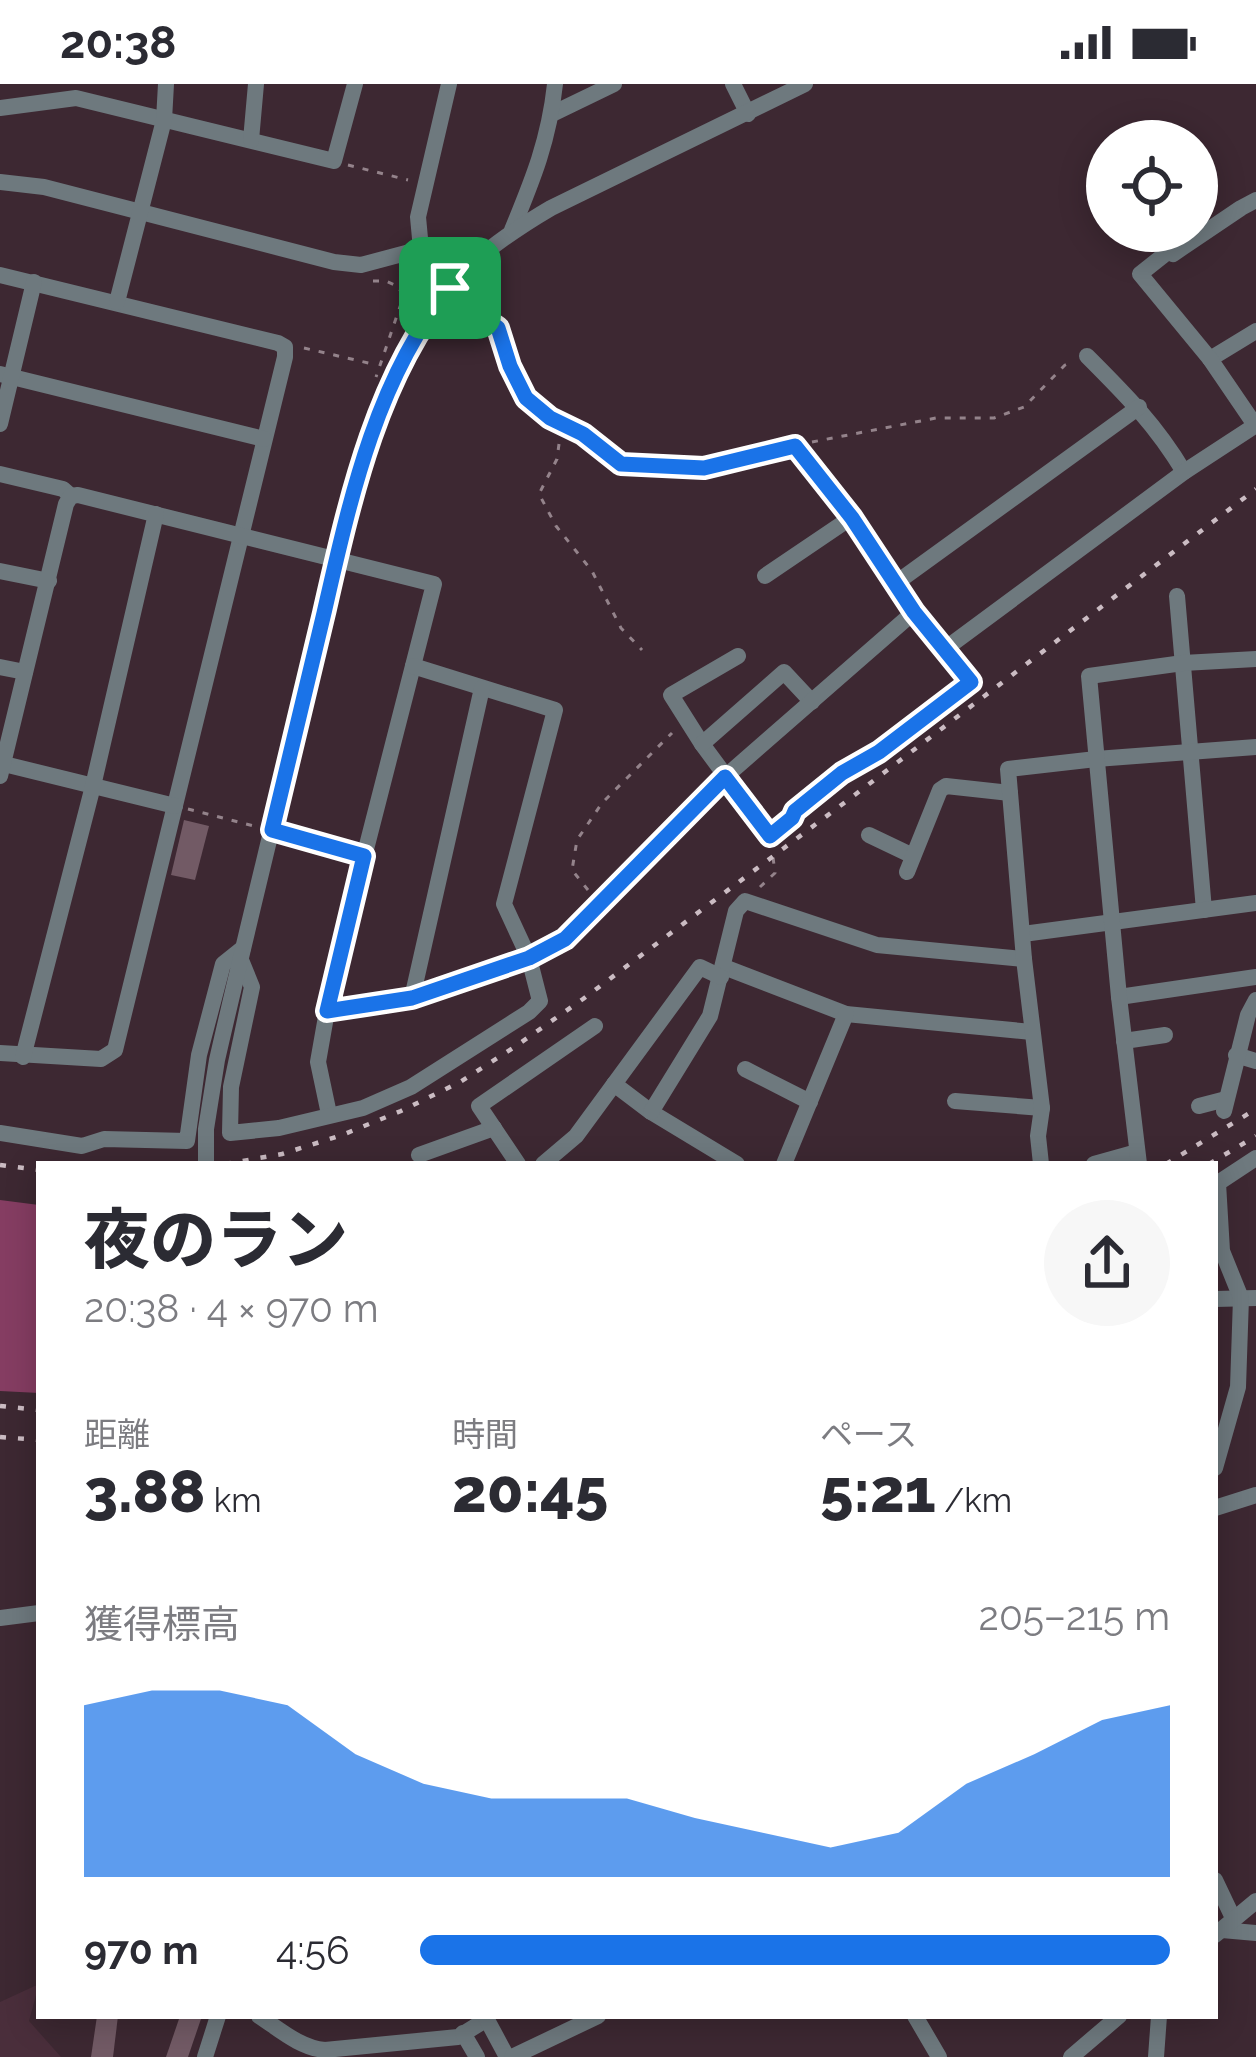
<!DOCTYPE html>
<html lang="ja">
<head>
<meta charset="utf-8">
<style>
	:root { --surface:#fff; --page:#f7f7f7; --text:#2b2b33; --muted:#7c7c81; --accent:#1a73e8 }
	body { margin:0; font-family:Raleway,"Noto Sans JP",sans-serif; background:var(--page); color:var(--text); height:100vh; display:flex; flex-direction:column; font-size:45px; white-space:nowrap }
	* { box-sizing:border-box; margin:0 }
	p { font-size:39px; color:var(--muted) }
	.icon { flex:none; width:66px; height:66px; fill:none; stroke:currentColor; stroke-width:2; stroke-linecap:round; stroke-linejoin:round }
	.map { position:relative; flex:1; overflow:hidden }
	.side { position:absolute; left:36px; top:1077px; width:1182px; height:858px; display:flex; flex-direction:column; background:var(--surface); border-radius:0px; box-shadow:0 6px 30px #0003 }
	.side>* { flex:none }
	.controls { position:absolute; left:1086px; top:36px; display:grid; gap:24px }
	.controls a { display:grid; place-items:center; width:132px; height:132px; border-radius:50%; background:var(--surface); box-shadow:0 6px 30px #0003; font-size:60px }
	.pin { position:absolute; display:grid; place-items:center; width:102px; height:102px; color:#fff; margin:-51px; border-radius:24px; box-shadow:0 6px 18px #0006 }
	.round { display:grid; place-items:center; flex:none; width:126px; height:126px; border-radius:63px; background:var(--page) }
	.headline { display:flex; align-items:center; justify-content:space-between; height:204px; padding:0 48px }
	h1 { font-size:66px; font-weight:800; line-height:90px }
	.figures { display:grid; grid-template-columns:repeat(3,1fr); gap:18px; height:204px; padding:12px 48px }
	.figures div { display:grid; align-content:center }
	.figures b { font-size:60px; font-weight:800 }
	.figures small { font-size:33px; font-weight:400 }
	.figures p { font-size:33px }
	.chart { height:336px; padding:24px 48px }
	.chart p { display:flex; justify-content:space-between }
	.chart svg { width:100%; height:216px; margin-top:12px; fill:var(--accent); opacity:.7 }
	ul { padding:0 48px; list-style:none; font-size:39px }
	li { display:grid; grid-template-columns:192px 144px 1fr; align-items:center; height:90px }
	li i { height:30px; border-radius:15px; background:var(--accent) }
	.status { display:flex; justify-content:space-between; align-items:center; height:84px; padding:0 60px; background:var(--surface); direction:ltr }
	.status svg { height:33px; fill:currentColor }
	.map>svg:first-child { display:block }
</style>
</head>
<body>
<div class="status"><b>20:38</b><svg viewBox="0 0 49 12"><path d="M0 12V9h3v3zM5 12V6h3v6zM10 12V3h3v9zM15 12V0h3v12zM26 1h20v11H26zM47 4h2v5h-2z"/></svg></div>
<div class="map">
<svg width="1256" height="1973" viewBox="0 0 1256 1973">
	<rect width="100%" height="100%" fill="#3d2832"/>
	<path fill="#4a2e3b" d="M39,1900L29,1937L61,1973H0V1918Z"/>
	<path fill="#853d62" d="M0,1116L39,1121V1309L0,1307Z"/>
	<g fill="#725a65">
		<path d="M184,736L209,742L195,796L171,791Z"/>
		<path d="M97,1932H118L113,1973H91Z"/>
		<path d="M180,1932H202L188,1973H166Z"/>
	</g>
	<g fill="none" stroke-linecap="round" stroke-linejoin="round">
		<g stroke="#94838b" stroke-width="3" stroke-dasharray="6 9" stroke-linecap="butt">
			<path d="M348,81L408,96"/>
			<path d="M373,197H386L399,203L403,214L376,293"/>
			<path d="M304,264L377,281"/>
			<path d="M812,358L936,334H994L1024,323L1065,281L1074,277"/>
			<path d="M559,360L557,375L539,410L556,442L592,487L621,544L642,566"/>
			<path d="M188,725L254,742"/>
			<path d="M760,803L775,789L772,765"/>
			<path d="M588,806L572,786L577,756L602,719L672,649"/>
		</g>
		<g stroke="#6e797e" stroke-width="16">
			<path d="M449,0L418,133L421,165L428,181L462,219L498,244L510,282L526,313L550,334L583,350L621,380L704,384L795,362L852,433L914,528L971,598L879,668L842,689L795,727L792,733L770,752L702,660L671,611L738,572"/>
			<path d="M733,0L748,30"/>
			<path d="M0,24L76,14L334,77L355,0"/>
			<path d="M552,30L614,0"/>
			<path d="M251,56L256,0"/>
			<path d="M0,98L44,103L334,178L361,181L421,165"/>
			<path d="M512,146C533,95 549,56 555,0"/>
			<path d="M0,191L278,259L285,263V273L115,966L101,975L0,969"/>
			<path d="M117,218L164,36L166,0"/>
			<path d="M1087,272C1125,310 1156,341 1184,388"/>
			<path d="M1210,275L1256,247"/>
			<path d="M0,290L264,355"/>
			<path d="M0,340L34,198"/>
			<path d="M1255,341L1210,275L1140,190L1169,167L1173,170L1241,124L1256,116"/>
			<path d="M0,390L63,405L71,412"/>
			<path d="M0,487L49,497"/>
			<path d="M765,492L852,433"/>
			<path d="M896,499L1139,323"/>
			<path d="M1177,512L1204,826"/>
			<path d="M945,565L1184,388L1256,341"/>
			<path d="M0,583L25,588"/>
			<path d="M702,660L784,588L812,618"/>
			<path d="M0,679L175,722"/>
			<path d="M0,692L66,420L71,412L78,411L434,500L364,773"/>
			<path d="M272,746L364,773L327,927L318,978L329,1030"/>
			<path d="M869,751L913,772"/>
			<path d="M907,788L940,706L946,702L1010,709"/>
			<path d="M1023,850L1256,819"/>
			<path d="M241,876L252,903L231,1003L230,1049L279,1044L363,1024L411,1003L529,928L540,917L529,874L504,820L555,626L413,582"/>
			<path d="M724,883L846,930L1032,948"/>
			<path d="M1119,913L1256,893"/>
			<path d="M412,914L482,604"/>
			<path d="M327,927L412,914L529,874L564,855L725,693L914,528"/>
			<path d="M1124,957L1165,951"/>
			<path d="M1236,971L1256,977"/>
			<path d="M23,973L93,702L156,430"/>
			<path d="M745,985L810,1018"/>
			<path d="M614,1000L651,1028L737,1080"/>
			<path d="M955,1017L1042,1024"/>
			<path d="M1199,1022L1226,1015"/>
			<path d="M1224,1027L1248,931L1256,916"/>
			<path d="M651,1028L710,932L736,827L745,817L877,861L1024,875"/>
			<path d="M0,1049L82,1062L104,1055L187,1057L199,971L223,880L243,864"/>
			<path d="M419,1071L494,1044"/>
			<path d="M206,1080V1045L217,976C246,849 278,721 308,594C337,474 361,335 429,231C458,184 505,151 551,124L805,0"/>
			<path d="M518,1080L479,1022L595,942"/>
			<path d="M543,1080L576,1052L700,883L721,893"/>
			<path d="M784,1080L846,930"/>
			<path d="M1041,1080L1038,1052L1042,1024L1024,875L1008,685L1096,675L1256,663"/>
			<path d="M1094,1080L1137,1068"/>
			<path d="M1139,1080L1119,913L1089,592L1183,579L1256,575"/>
			<path d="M1215,1215L1256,1214"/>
			<path d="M1215,1384L1238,1303L1241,1214L1222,1167L1218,1099L1256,1074"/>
			<path d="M1215,1424L1256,1411"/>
			<path d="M0,1534L39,1529"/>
			<path d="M1215,1796L1234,1836"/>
			<path d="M1222,1846L1256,1849"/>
			<path d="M1215,1851L1256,1817"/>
			<path d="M259,1932C279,1945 300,1964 325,1966L458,1953L487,1935"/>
			<path d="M485,1932L507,1973"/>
			<path d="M915,1932L939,1973"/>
			<path d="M463,1949L477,1973"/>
			<path d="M205,1973L218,1932"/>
			<path d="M512,1973L598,1932"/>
			<path d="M1071,1973L1119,1932"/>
			<path d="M1156,1973L1159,1932"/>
		</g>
		<g stroke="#cbbcc3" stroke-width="4.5" stroke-dasharray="6 12" stroke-linecap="butt">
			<path d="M225,1080L282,1070L342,1051L401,1027L460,998L513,964L583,915L852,713L1256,405"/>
			<path d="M1166,1080L1256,1025"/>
			<path d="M1209,1080L1256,1052"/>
			<path d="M0,1081L39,1086"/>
			<path d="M0,1322L39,1326"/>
			<path d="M0,1353L39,1356"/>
		</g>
	</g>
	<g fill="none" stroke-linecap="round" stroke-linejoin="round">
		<g stroke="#fff" stroke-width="24">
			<path id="route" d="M450,204L462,219L498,244L510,282L526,314L550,334L583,350L621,380L704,384L795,362L852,434L914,528L971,598L879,668L842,689L795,727L792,734L770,752L725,693L565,855L529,874L412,914L327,927L364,772L272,746C289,674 307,602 324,529C349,420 376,293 450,204Z"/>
		</g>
		<use href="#route" stroke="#1a73e8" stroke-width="15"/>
	</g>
</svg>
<div class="controls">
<a><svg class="icon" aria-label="locate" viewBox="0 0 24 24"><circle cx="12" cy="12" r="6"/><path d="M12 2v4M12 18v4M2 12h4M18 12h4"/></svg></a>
</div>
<div class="pin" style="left:450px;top:204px;background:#1e9e55"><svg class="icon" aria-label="arrive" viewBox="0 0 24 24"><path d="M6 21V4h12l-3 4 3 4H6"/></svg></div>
<section class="side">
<div class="headline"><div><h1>夜のラン</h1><p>20:38 · 4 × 970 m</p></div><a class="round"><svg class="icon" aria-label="share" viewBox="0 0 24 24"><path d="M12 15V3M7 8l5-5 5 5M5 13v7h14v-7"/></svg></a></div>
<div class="figures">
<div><p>距離</p><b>3.88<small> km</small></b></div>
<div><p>時間</p><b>20:45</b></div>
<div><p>ペース</p><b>5:21<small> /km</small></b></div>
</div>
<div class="chart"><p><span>獲得標高</span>205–215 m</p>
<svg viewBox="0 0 160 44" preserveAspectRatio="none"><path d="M0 44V9L10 6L20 6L30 9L40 19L50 25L60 28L70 28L80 28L90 32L100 35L110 38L120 35L130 25L140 19L150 12L160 9V44z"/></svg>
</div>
<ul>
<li><b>970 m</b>4:56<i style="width:100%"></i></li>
</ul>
</section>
</div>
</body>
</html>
